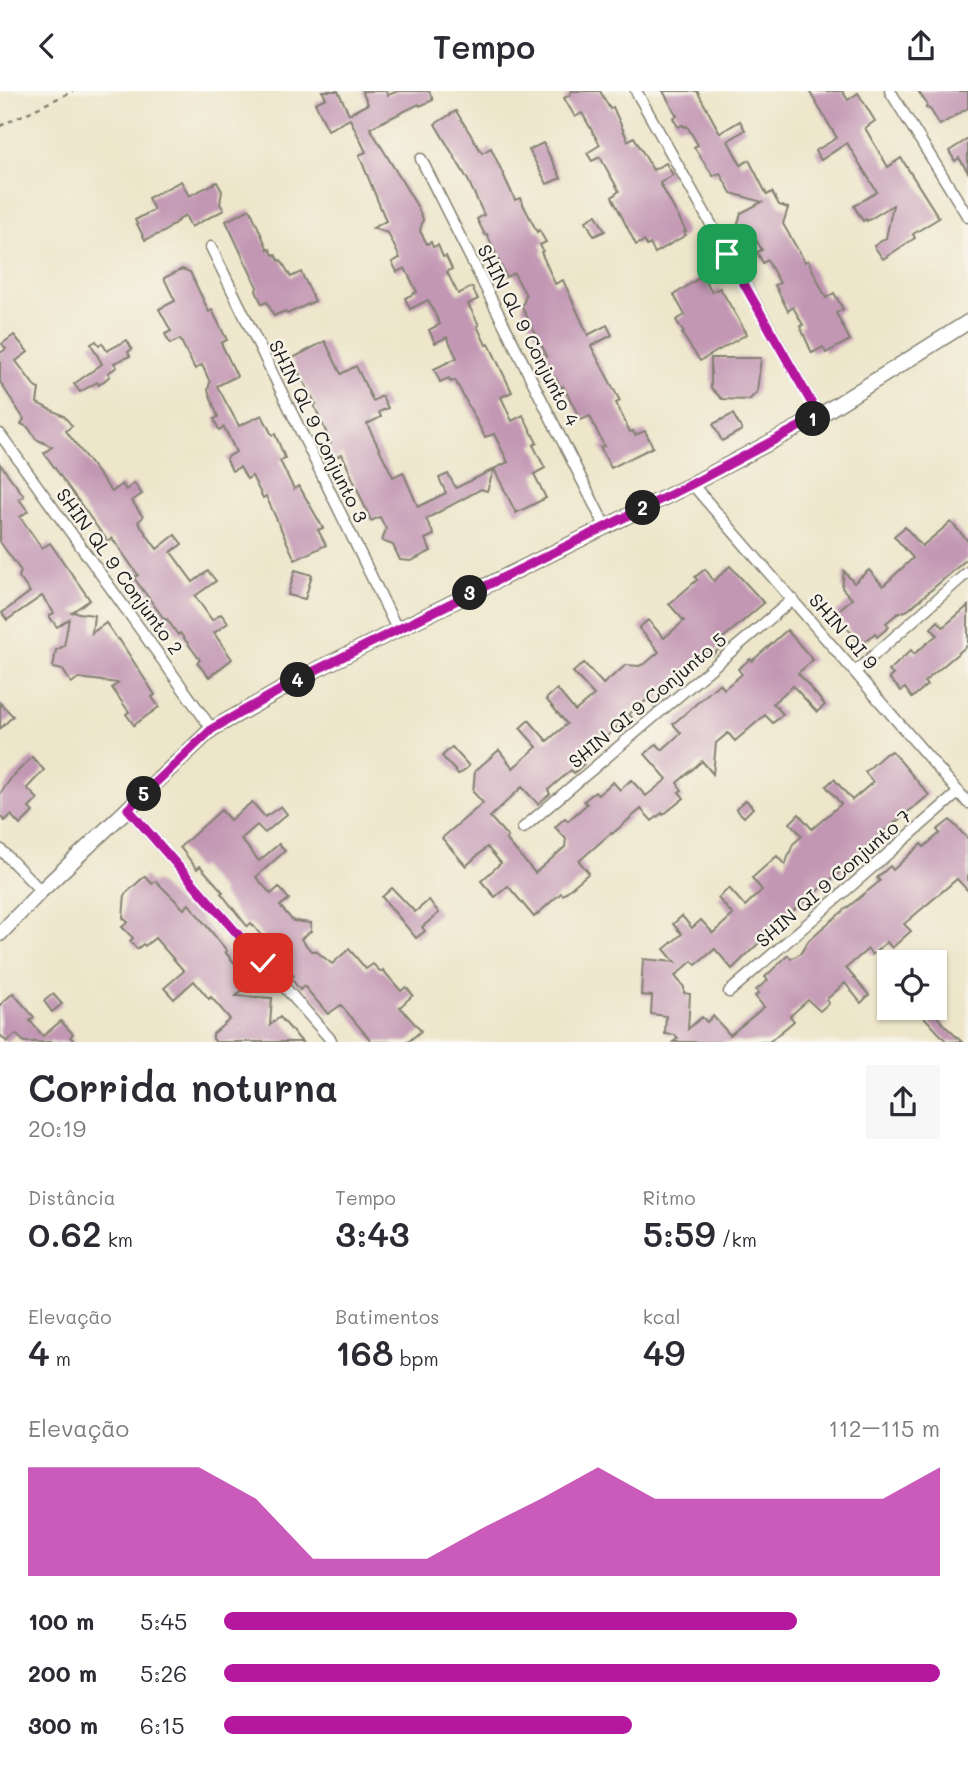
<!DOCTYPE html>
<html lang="pt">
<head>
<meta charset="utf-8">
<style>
	:root { --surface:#fff; --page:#f7f7f7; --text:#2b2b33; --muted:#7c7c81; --accent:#b5179e }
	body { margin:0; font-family:Mali,sans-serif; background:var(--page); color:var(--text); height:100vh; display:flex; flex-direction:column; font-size:26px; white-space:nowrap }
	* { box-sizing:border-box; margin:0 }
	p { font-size:23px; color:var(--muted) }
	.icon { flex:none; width:38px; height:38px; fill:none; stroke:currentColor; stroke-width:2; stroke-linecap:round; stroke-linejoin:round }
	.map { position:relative; height:951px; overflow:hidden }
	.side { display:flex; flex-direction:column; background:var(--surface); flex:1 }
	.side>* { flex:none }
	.buttons { position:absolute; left:877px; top:859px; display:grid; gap:14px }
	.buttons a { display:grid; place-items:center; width:70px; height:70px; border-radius:0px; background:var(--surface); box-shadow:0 2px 5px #0004; font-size:35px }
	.pin { position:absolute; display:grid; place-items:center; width:60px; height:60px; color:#fff; margin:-30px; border-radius:14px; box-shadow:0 4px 10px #0006 }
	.km { position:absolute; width:35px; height:35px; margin:-18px; border-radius:50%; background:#222; color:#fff; font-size:19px; line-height:35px; text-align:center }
	.round { display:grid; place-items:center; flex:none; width:74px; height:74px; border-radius:0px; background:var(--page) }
	.overview { display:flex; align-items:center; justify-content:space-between; height:119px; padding:0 28px }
	h1 { font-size:38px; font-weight:600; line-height:52px }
	.metrics { display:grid; grid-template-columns:repeat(3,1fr); gap:10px; height:119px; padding:7px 28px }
	.metrics div { display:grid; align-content:center }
	.metrics b { font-size:35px; font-weight:600 }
	.metrics small { font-size:19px; font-weight:400 }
	.metrics p { font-size:19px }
	.chart { height:196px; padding:14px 28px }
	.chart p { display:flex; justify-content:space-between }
	.chart svg { width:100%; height:126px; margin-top:7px; fill:var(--accent); opacity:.7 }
	ul { padding:0 28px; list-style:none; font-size:23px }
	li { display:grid; grid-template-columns:112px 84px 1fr; align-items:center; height:52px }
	li i { height:18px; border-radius:9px; background:var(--accent) }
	header { display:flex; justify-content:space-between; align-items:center; height:91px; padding:0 28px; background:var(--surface); font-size:32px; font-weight:600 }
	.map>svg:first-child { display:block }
</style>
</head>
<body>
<header><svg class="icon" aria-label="back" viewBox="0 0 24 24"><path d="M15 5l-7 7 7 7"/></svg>Tempo<svg class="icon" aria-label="share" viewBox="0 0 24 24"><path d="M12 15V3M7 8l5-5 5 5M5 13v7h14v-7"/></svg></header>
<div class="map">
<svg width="968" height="952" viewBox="0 0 968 952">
	<rect width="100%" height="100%" fill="#f7f3e8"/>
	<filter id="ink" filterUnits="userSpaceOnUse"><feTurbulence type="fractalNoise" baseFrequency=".0143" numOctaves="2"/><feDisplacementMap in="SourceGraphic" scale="14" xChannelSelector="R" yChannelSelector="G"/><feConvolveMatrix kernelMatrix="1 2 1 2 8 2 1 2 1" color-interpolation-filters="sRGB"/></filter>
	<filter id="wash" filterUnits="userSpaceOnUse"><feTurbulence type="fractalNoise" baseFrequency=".00686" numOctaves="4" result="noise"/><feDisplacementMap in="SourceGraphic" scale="28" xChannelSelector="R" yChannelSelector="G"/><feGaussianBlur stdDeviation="1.57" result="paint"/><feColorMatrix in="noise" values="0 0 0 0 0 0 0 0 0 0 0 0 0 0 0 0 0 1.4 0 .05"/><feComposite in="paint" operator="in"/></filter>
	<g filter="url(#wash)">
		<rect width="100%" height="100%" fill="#ede6ca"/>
		<g id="blocks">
			<g fill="#c297b4">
				<path d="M322,0H338L349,23L368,13L362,0H386L388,4L398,0H429L433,9L420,15L419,13L370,37L417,115L423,128L420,140L427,153L431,151L433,156L438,154L443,166L446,165L452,178L447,181L458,203L472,196L478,208L468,213L479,234L477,235L486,254L489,253L512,301L501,306L512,330L523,324L537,352L533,354L545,377L534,383L546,407L516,422L494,378L508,371L494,343L485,346L455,289L451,291L449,287L440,291L434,278L457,267L447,246L435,252L429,239L440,233L428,209L410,218L405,207L417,201L405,177L397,181L392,171L400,167L388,142L373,137L386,130L359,64L366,61L350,28L328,39L315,12L326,7Z"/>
				<path d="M571,0H600L610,18L613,16L628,50L634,46L653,79L666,72L673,84L660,92L686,140L684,141L686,144L655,162L650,153L647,155L644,150L636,154L612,106L619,100L600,66L592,70L587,62L600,54L582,22L575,26L564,7L570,4Z"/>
				<path d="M663,0H697L720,42L740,30L745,39L728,50L741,74L749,69L767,104L772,101L779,114L788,117L783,133L805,171L808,169L826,207L834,202L843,218L836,222L850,249L826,262L823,256L812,262L800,235L803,234L793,216L788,220L775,194L780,192L767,169L763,172L757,161L762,159L754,145L741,141L737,136L741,122L762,111L731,102L720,82L713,85L694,56L698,54L687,35L685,36L683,34L678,36L673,27L677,25Z"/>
				<path d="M809,0H842L848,9L858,2L875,30L865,37L888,76L901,67L939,127L913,143L915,147L883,168L874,155L886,147L893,114L867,130L866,128L863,130L854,115L877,101L847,52L821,69L815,60L837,47Z"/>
				<path d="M918,0H968V17L940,34L930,18L926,17L927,13Z"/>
				<path d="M456,20L482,62L491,57L515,109L520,107L537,141L539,139L546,151L540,154L543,160L541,161L555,193L563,189L588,244L607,234L612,244L591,255L620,310L616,312L630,341L633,340L635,344L645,340L653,356L611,377L600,356L604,355L590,325L581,329L563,295L561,297L555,286L552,288L542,268L547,265L522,216L526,204L514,182L506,186L487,143L485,144L477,128L484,124L468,89L435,33Z"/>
				<path d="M968,48V81L959,67L955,70L949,60Z"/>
				<path d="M543,52L561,87L547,93L529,59Z"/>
				<path d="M181,90L189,105L217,91L222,100L220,113L224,119L191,136L185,124L164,141L145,149L135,129L154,119L148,107Z"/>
				<path d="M250,118L268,159L270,158L273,164L275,163L279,170L281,169L291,186L301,181L315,210L287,223L285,220L274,225L267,211L262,213L256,200L257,196L226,130Z"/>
				<path d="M596,124L605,140L594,145L586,130Z"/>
				<path d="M182,178L190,181L209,221L212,219L227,249L221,252L237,285L217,295L239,335L262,324L272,344L275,343L285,367L280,370L294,398L299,395L323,437L318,439L326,454L295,469L266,405L263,407L252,385L247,388L240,376L232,380L226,367L236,361L224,336L219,339L214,328L218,326L208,299L210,291L202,274L195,278L180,248L170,253L165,243L171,240L159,218L175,210L164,187Z"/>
				<path d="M702,185L712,201L720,197L747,243L700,270L682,243L684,242L676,229L685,224L674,204Z"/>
				<path d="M14,244L28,261L16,270L36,297L39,298L37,312L64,325L72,335L66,340L112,401L122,393L126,399L134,392L142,403L132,410L143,426L138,431L157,458L175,444L182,453L171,461L193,491L208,480L216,490L195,505L212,529L221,523L228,532L214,542L232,568L209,586L197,572L200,569L180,542L178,544L167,528L165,529L134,487L138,484L112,447L108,450L100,440L44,362L52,356L36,348L28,336L21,333L24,328L0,291V262L6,258L2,253Z"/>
				<path d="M127,249L132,258L128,261L130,265L114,272L117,276L108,282L110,285L99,294L97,291L80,301L74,293L102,273L91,253L96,250L99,254L102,252L107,260Z"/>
				<path d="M325,250L341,283L356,275L373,310L382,305L388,317L379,321L381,326L367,333L393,386L403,381L418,416L446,402L439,387L448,383L456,397L494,378L487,400L481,398L426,428L434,444L425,448L431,460L411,470L400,469L393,454L382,450L386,438L380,426L371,430L342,363L331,369L324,355L331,352L314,314L316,313L291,268Z"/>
				<path d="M711,267H761L757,301L749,309L722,308L711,297Z"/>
				<path d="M733,323L742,339L722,350L713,333Z"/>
				<path d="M0,373L24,405L19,408L28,420L20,426L42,457L50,452L90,509L72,521L94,524L92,542L106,532L118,549L119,548L155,604L152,606L159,616L134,634L126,623L129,621L112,597L118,592L79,587L71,592L63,579L53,577L56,559L64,555L69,528L57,536L49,525L54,522L42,505L7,529L2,522L30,501L19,486L21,480L0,451Z"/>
				<path d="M951,431L968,450V467L908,519L897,523L886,532L889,536L877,546L875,542L861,554L835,522L852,508L842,497L844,480L854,492L869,479L883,495L913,467L894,445L905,436L922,455Z"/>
				<path d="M730,475L764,512L722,548L726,552L712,564L708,559L659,602L662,606L653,614L648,608L629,623L634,629L624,637L620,633L581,670L584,673L574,682L571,679L548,699L550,703L538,713L522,696L490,726L508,746L506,748L535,782L565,756L566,748L555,736L565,727L568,730L587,713L584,710L595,701L598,704L613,691L620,699L631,689L646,705L667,688L645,663L657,653L662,659L681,642L673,633L720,592L724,598L742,583L738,578L750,568L752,570L787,539L813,569L798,582L825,614L817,621L793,595L773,612L783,623L773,632L765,624L735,650L728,642L716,652L713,683L702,670L677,692L682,699L679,701L684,707L663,724L662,722L652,730L641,718L612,743L611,742L579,770L589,782L563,804L561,802L534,826L508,795L495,806L481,790L501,772L487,756L466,775L442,747L483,712L473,701L475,680L499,659L513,677L537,656L520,637L529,629L547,650L567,633L546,608L557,598L575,620L594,604L573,581L584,572L603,593L626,574L639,575L646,572L659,561L639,537L648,529L664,547L684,530L669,513L697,489L695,486L705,478L714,490Z"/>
				<path d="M295,479L312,484L305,508L288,504Z"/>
				<path d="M968,515V554L924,591L927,594L912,607L905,597L901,600L889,587L893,584L889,580L911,559L914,563L937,544L931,537L938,530L943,536Z"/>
				<path d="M0,612L13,625L0,638Z"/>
				<path d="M452,656L469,675L461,682L458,683L442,665Z"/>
				<path d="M892,660L929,704L867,754L869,757L788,824L732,878L715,858L696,874L692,870L675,885L684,896V902L690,903L688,938L702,926L707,931L713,925L730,944L764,916L755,905L759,902L756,899L768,889L765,886L788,864L791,868L801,862L809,849L821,838L880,790L877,787L890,775L893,779L921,753L924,756L940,742L937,739L950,729L968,748V800L957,788L904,833L911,840L892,857L887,851L872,864L868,858L846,877L869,904L861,912L845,892L826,909L829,912L820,920L808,909L790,925L794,930L769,951H673L678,947L675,944L665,943L666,925L651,923L652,905L641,904L643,868L675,871L664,858L682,843L673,833L682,825L692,837L701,829L713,842L733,824L718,807L729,797L745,815L762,799L752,787L777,765L785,774L793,753L802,745L790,732L799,723L812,738L841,713L826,695L834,688L852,709L873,691L865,681L885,663Z"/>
				<path d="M32,666L44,679L27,697L38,708L29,717L33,721L20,734L11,724L5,730L0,725V703L12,686Z"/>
				<path d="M746,709L753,717L744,726L736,718Z"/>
				<path d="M252,711L265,726L281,715L287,723L265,742L257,734L241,748L259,770L279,753L285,760L256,786L271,803L279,796L289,808L280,815L293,830L311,832V840L301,848L311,860H316L332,873L349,858L366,878L373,873L381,881L383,879L401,900L406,896L413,904L400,916L421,940L408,951H372L341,914L328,923L304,895L300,899L291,887L294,885L288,876L251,832L247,835L221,802L223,801L200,775L197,778L180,756L221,719L230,729Z"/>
				<path d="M145,785L152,793L156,790L184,818L189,813L227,860L225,861L251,891L236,905L272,907L270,934L280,926L302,951H216L213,948V943L230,928L211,906L209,908L194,890L174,908L164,897L184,880L155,847L145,855L143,853L137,858L130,850L133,847L122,836L128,831L123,827L125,803Z"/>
				<path d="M392,797L415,821L429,809L439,822L422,836L425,840L416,847L382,806Z"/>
				<path d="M13,902L34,926L30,930L43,945L61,930L73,943L70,946L75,951H24L16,943L7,951L0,944V914Z"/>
				<path d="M53,903L62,913L52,921L44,910Z"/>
				<path d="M932,919L944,934L962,951H947L924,926Z"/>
			</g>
		</g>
	</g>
	<g filter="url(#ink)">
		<use href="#blocks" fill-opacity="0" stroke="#848173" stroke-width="2"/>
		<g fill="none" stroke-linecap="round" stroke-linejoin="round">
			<g stroke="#848173" stroke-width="13">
				<g id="minor">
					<path d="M636,0L819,325"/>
					<path d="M890,0L968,126"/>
					<path d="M421,68L605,435"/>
					<path d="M211,156L397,538"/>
					<path d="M0,343L212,638"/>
					<path d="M692,393L968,712"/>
					<path d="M856,580L968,481"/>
					<path d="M128,718L331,949"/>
					<path d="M523,737L793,508"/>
					<path d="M0,758L41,800"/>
					<path d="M729,901L959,701"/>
				</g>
			</g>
			<g stroke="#848173" stroke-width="17">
				<path id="tertiary" d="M0,843L41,800L212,638L316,579L692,393L819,325L968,231"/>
			</g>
			<path stroke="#848173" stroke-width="2.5" stroke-dasharray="5 5" stroke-linecap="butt" d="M0,35L73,0"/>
			<use href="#minor" stroke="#fff" stroke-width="10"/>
			<use href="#tertiary" stroke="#fff" stroke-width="14"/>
		</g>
	</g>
	<g fill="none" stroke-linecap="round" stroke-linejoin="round" filter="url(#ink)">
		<g stroke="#fff" stroke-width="14">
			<path id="route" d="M263,872L128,718L212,638L245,619L316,579L692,393L819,325L727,163"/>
		</g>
		<use href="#route" stroke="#b5179e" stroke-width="9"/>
	</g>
	<g text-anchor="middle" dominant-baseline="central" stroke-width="5" stroke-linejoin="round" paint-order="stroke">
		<g font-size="19" fill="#1c1c1c" stroke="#f7f3e8">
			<text transform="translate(529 244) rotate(63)">SHIN QL 9 Conjunto 4</text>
			<text transform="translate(319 340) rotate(64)">SHIN QL 9 Conjunto 3</text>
			<text transform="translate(120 480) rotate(54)">SHIN QL 9 Conjunto 2</text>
			<text transform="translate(844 540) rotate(49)">SHIN QI 9</text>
			<text transform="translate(647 609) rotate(-40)">SHIN QI 9 Conjunto 5</text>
			<text transform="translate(833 787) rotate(-41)">SHIN QI 9 Conjunto 7</text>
		</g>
	</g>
</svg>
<div class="buttons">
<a><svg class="icon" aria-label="locate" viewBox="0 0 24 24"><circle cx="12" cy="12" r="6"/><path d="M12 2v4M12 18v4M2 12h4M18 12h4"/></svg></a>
</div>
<div class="pin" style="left:727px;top:163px;background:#1e9e55"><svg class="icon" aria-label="arrive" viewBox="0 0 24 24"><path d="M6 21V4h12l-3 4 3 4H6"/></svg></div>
<div class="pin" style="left:263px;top:872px;background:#d93025"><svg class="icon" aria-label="check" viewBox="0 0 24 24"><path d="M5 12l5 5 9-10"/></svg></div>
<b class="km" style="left:813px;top:328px">1</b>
<b class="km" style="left:643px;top:417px">2</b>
<b class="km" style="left:470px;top:502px">3</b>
<b class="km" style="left:298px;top:589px">4</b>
<b class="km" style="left:144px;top:703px">5</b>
</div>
<section class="side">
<div class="overview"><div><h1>Corrida noturna</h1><p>20:19</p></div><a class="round"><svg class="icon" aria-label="share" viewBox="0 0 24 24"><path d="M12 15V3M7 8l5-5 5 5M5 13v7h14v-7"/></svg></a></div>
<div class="metrics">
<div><p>Distância</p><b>0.62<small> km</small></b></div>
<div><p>Tempo</p><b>3:43</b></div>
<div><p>Ritmo</p><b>5:59<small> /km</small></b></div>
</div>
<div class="metrics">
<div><p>Elevação</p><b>4<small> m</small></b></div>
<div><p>Batimentos</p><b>168<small> bpm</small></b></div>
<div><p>kcal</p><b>49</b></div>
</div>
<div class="chart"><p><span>Elevação</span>112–115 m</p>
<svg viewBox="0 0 160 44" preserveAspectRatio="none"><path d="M0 44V6L10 6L20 6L30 6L40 17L50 38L60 38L70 38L80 27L90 17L100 6L110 17L120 17L130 17L140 17L150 17L160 6V44z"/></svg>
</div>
<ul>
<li><b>100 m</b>5:45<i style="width:80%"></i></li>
<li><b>200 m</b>5:26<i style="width:100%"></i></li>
<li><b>300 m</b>6:15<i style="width:57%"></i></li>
</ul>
</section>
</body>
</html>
